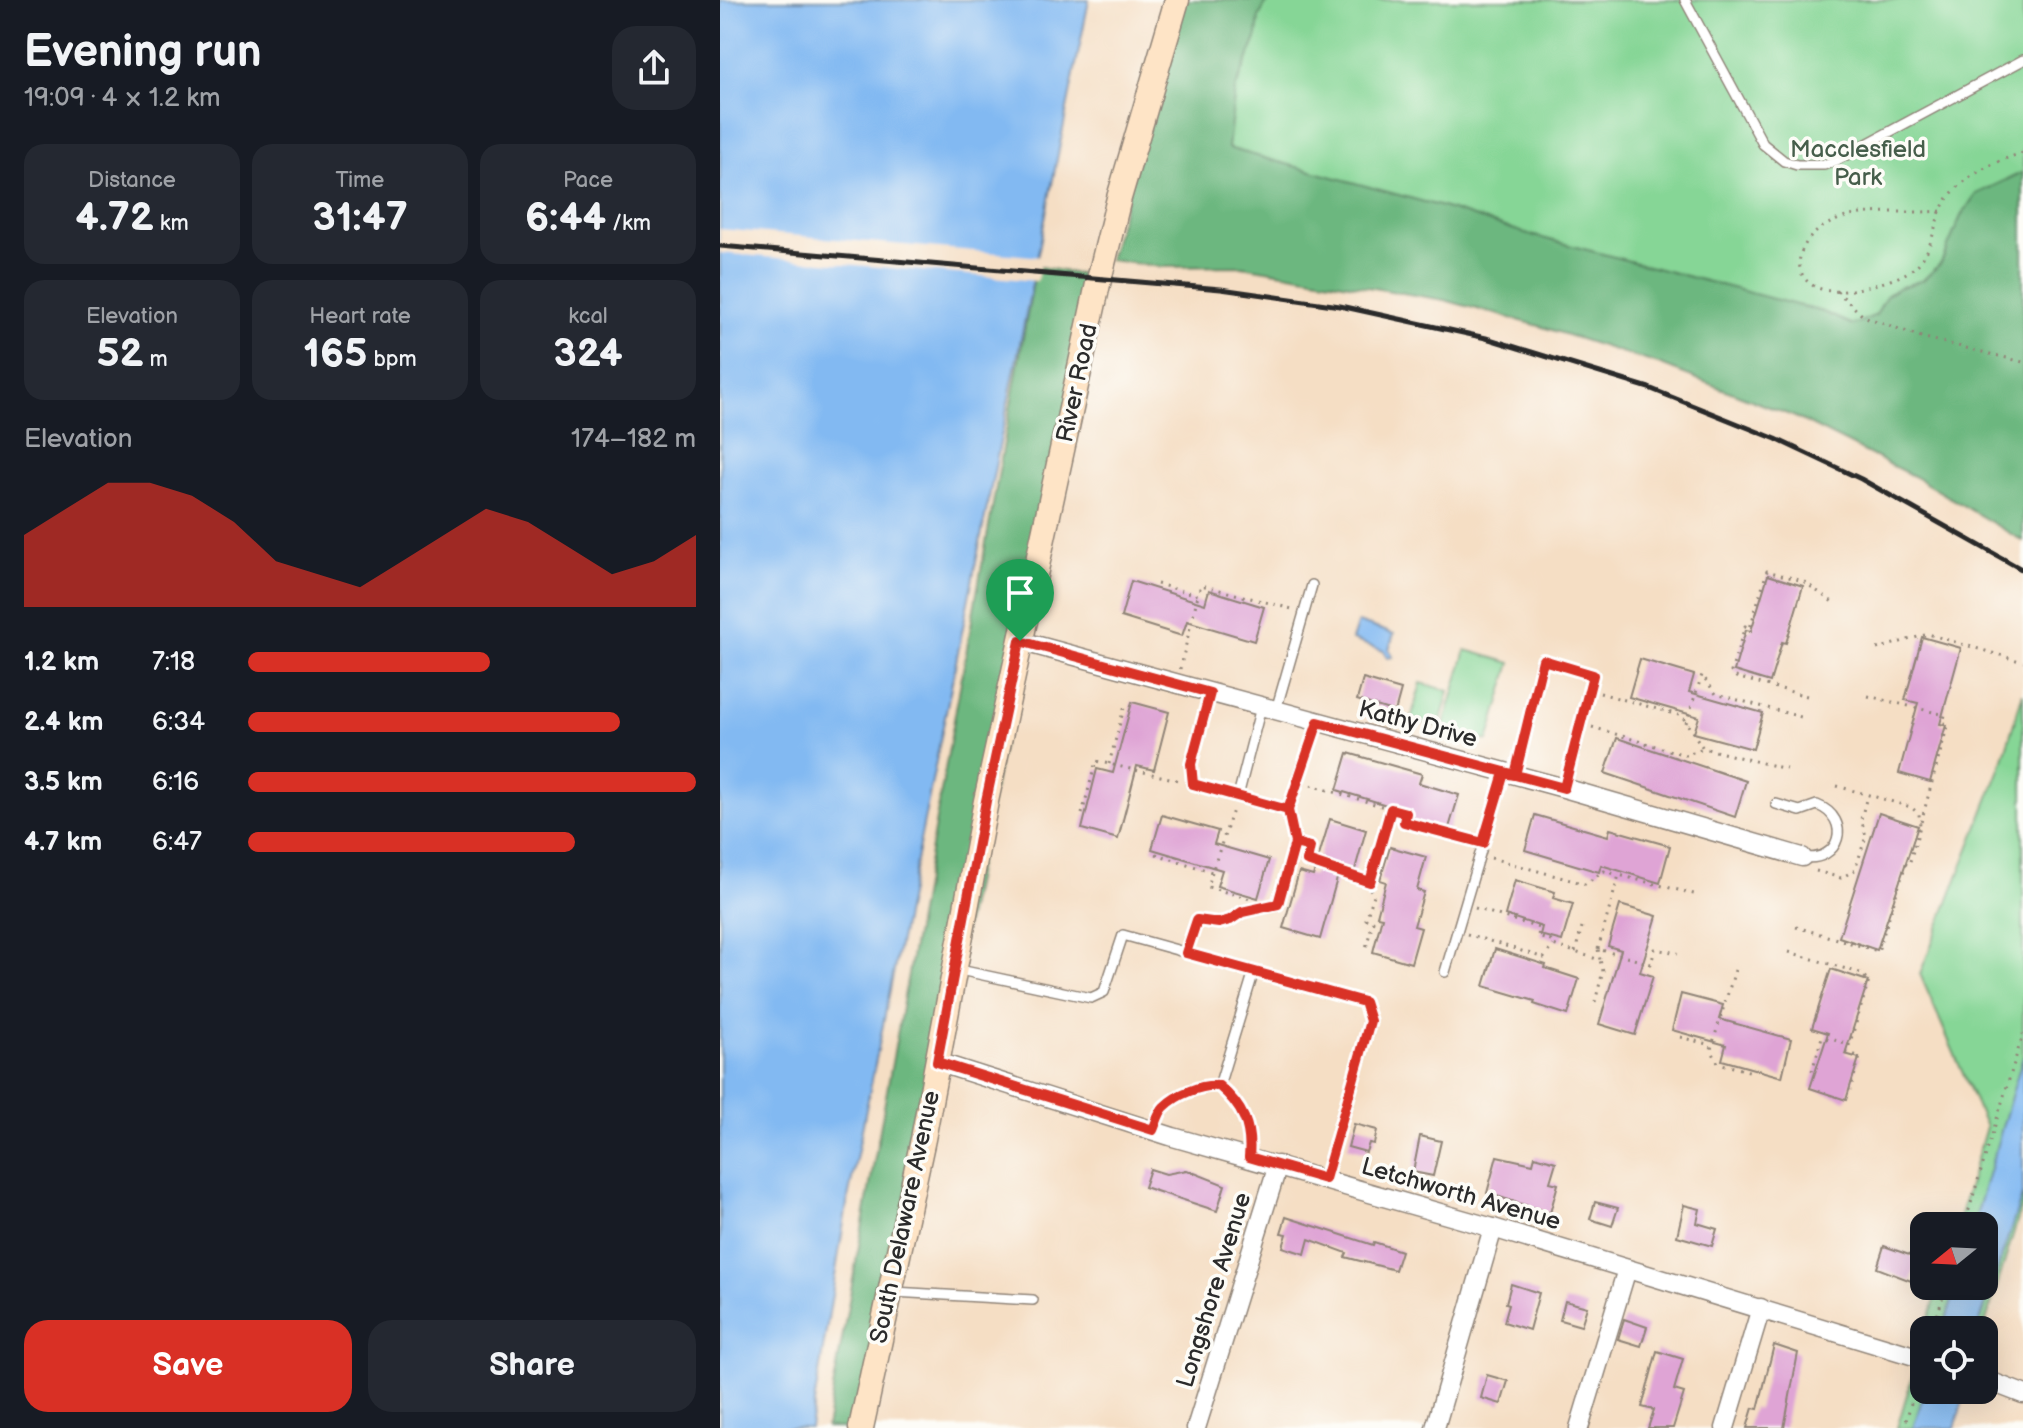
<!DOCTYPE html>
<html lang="en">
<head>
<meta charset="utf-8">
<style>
	:root { --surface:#171b24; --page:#242831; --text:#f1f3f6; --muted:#9ea1a6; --accent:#d93025 }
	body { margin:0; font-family:"Balsamiq Sans",sans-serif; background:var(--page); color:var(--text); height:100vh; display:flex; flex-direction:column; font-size:30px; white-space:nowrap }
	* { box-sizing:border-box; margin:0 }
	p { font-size:26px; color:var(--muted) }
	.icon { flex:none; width:44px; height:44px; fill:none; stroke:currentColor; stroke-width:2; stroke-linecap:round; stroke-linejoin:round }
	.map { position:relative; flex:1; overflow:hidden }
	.side { display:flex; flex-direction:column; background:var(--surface); width:720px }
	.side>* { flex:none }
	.needle { width:52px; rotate:252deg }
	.controls { position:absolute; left:1190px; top:1212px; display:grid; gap:16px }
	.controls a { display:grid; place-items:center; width:88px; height:88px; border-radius:16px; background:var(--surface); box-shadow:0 8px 32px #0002; font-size:40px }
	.pin { position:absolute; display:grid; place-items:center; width:68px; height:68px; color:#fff; margin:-82px -34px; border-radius:50% 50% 50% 0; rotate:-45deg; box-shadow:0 0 8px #0007 }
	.pin .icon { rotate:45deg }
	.round { display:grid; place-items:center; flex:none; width:84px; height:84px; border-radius:24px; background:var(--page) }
	.overview { display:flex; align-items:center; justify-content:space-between; height:136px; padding:0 24px }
	h1 { font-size:44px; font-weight:700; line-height:60px }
	.metrics { display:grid; grid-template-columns:repeat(3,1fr); gap:12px; height:136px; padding:8px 24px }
	.metrics div { display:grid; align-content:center; border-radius:20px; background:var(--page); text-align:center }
	.metrics b { font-size:40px; font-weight:700 }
	.metrics small { font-size:22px; font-weight:400 }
	.metrics p { font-size:22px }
	.chart { height:224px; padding:16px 24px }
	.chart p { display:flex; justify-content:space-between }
	.chart svg { width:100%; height:144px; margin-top:8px; fill:var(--accent); opacity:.7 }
	.button { display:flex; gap:16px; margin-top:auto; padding:16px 24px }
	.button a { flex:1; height:92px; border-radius:24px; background:var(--accent); color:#fff; font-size:32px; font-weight:700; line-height:92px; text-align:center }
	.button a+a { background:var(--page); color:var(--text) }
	ul { padding:0 24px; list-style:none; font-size:26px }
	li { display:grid; grid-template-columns:128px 96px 1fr; align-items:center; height:60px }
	li i { height:20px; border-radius:10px; background:var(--accent) }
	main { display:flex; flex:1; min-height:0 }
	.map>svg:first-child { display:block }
</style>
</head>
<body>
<main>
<section class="side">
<div class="overview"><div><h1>Evening run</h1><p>19:09 · 4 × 1.2 km</p></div><a class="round"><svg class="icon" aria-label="share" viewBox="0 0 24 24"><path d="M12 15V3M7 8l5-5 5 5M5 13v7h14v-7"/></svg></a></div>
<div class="metrics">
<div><p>Distance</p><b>4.72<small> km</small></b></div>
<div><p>Time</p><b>31:47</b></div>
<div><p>Pace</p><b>6:44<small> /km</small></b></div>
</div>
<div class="metrics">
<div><p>Elevation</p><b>52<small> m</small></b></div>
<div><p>Heart rate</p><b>165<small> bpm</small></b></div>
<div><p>kcal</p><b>324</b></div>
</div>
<div class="chart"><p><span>Elevation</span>174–182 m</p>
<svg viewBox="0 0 160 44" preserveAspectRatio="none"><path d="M0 44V22L10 14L20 6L30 6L40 10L50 18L60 30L70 34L80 38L90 30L100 22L110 14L120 18L130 26L140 34L150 30L160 22V44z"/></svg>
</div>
<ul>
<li><b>1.2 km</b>7:18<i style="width:54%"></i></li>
<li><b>2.4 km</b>6:34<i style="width:83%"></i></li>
<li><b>3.5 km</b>6:16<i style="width:100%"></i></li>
<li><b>4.7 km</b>6:47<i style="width:73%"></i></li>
</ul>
<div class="button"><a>Save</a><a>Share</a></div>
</section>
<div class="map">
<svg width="1303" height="1428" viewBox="0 0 1303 1428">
	<rect width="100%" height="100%" fill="#fdfcf7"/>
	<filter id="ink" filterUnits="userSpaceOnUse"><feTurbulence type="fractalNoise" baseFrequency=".0125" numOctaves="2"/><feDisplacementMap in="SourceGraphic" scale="16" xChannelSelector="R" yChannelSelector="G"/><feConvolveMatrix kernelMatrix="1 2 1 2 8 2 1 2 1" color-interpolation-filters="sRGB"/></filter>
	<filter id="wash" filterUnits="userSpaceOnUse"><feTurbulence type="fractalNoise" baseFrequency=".006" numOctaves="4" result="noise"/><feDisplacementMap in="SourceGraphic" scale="32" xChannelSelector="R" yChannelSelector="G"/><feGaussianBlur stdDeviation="1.8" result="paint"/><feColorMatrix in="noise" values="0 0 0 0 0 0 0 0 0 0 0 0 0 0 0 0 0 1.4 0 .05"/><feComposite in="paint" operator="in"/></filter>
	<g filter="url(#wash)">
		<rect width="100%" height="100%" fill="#f5dec4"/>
		<g fill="#86d696" stroke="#588060" stroke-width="2">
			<path d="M474,0H1303V401L503,156Z"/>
			<path d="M746,650L791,663L768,741L723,728Z"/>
			<path d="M701,683L729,691L719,727L691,719Z"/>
			<path d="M1303,693V1203L1263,1330H1206L1219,1286H1264V1226H1237L1266,1127L1200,974L1280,769Z"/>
			<path d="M1204,1337V1390H1243L1231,1428H1177Z"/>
		</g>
		<g fill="#6cb77f" stroke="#4c7155" stroke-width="2">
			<path d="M463,0H548L539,17L537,36L515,90L508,148L719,206L811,235L1103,312L1133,325L1156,315L1166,296L1178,288L1203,280L1221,263L1241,216L1256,194L1303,172V541L1195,477L1075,417L941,365L816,325L724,300L522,266L441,267L389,260Z"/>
			<path d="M316,266L379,278L142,1428H106Z"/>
		</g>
		<g fill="#82b9f2" stroke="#56728e" stroke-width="2">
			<path d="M0,0H369L127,1204L90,1428H0Z"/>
			<path d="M638,622L674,634L669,649L673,657L667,658L664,651L632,640Z"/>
			<path d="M1303,1056V1193L1257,1330H1223L1236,1286H1264V1226H1253Z"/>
			<path d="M1205,1390H1246L1235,1428H1193Z"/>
		</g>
		<path fill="#f5dec4" d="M0,229L322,257L317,281L0,253Z"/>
		<g id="blocks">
			<g fill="#dfa4d5">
				<path d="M1048,575L1083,586L1066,643L1062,642L1050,682L1014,671L1026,630L1031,631Z"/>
				<path d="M411,581L485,604L489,590L544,607L534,641L467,621L462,636L401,617Z"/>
				<path d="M1202,637L1241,648L1220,724L1226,725L1210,782L1179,773L1198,703L1185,700Z"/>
				<path d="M920,659L974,675L969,692L1043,713L1033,749L974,733L979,717L909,697Z"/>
				<path d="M643,679L681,690L675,712L637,700Z"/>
				<path d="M412,702L449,712L434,770L417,766L398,839L362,829L377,769L393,773Z"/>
				<path d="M897,738L1026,781L1015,817L885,773Z"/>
				<path d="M628,753L702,774L699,783L739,795L728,831L688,819L690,812L617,790Z"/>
				<path d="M1159,813L1198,826L1157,950L1119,937Z"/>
				<path d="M442,815L498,831L494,844L549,860L538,898L497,886L502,870L432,849Z"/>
				<path d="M815,815L888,836L890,829L950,846L940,883L881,865L879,872L805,850Z"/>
				<path d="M610,819L646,830L634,873L620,868L600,939L563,928L579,872L593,876Z"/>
				<path d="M670,847L706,857L697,890L704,892L694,926L701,928L691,963L653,952L662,917L657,916L666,882L660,880Z"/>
				<path d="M795,880L835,892L833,898L853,904L842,941L820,935L822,927L785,915Z"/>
				<path d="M900,905L937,916L920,972L933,976L915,1035L879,1024L901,950L888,946Z"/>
				<path d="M775,949L826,965L825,968L859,979L848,1015L814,1004L815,1001L764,986Z"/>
				<path d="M1111,969L1148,981L1125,1054L1139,1058L1126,1100L1090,1088L1108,1033L1092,1028Z"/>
				<path d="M961,994L1003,1005L999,1019L1071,1039L1062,1077L1002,1060L1006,1045L952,1030Z"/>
				<path d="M634,1124L657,1130L654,1144L649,1143L646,1152L628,1147Z"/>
				<path d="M700,1136L721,1141L713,1176L693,1172Z"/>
				<path d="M777,1156L813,1164L815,1156L836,1162L830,1182L838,1184L830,1213L767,1193Z"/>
				<path d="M430,1169L446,1174L467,1170L505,1185L497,1211L424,1187Z"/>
				<path d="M875,1202L898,1208L892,1226L870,1219Z"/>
				<path d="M964,1205L980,1209L977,1223L997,1229L992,1246L957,1236Z"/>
				<path d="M566,1217L653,1245L654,1242L681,1251L675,1270L625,1257L627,1253L589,1239L585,1254L563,1247L567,1234L561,1233Z"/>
				<path d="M1164,1246L1198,1258L1191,1281L1157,1268Z"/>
				<path d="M791,1284L819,1293L809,1330L784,1322L789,1304L786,1303Z"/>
				<path d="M845,1301L867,1307L861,1326L840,1320Z"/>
				<path d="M904,1319L927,1327L921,1346L898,1339Z"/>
				<path d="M1054,1345L1078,1353L1064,1428H1027L1033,1408L1038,1409Z"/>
				<path d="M937,1351L963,1359L954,1390L964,1393L953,1428H928L934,1410L922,1407Z"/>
				<path d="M767,1375L788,1381L781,1404L761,1398Z"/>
			</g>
		</g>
	</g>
	<g filter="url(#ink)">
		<use href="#blocks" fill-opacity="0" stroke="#908478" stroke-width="2"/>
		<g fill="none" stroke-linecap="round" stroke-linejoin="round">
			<g stroke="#908478" stroke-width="12">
				<g id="service">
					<path d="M965,0L1043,144L1064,161L1077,165H1104L1117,160L1303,60"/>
					<path d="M490,693L471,764L473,784L568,810L598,722"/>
					<path d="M556,710L592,585"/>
					<path d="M795,775L823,660L873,675L844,788"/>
					<path d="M518,796L541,707"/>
					<path d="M1056,804L1080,811L1097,805C1133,819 1120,864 1082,857"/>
					<path d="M235,969L371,998L384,992L403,935L644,1002L650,1021L605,1179"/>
					<path d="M725,972L784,773"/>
					<path d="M499,1086L534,971"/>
					<path d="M433,1130C436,1123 439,1112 444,1107C457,1094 482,1084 499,1086C523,1105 532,1127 529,1157"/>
					<path d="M174,1292L313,1300"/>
				</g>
			</g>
			<g stroke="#908478" stroke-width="21">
				<g id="minor">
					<path d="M300,641L844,788L1082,857"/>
					<path d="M217,1062L453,1137L773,1228L1204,1359"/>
					<path d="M1264,1379L1303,1394"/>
					<path d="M476,1428L558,1165"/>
					<path d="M715,1428L773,1228"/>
					<path d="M859,1428L907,1269"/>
					<path d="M1005,1428L1041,1308"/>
				</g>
			</g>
			<g stroke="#908478" stroke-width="27">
				<path id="secondary" d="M141,1428L203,1139L266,801L378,284L399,198L457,0"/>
			</g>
			<g stroke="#908478" stroke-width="3" stroke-dasharray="2 6" stroke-linecap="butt">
				<path d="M1221,211C1188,214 1148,208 1117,220C1059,243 1070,304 1137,289C1155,285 1181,279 1195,267C1211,253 1213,231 1220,212C1232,182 1273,161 1303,153"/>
				<path d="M1117,291L1143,316L1201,337L1303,362"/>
				<path d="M437,584L478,595L481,585L572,609"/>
				<path d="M1157,649L1208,634L1303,662"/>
				<path d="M460,669L478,595"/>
				<path d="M880,693L962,716L983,748L1066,769"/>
				<path d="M1087,696L1016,677L1011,672L1025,626L1030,628L1047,571L1083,581L1114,603"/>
				<path d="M966,723L982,675L996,694L1081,717"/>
				<path d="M872,727L965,755L983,748"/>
				<path d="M389,764L404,708"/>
				<path d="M591,785L671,809L650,882"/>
				<path d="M1117,786L1191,807L1199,814L1200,826L1228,724L1223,723L1225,715L1144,695"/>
				<path d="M671,809L686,813L684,822L753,841"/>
				<path d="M362,814L376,761L462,781"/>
				<path d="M575,843L590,847L587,861L650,882L648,886L654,895L646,919L653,921L646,948"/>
				<path d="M436,854L492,872L514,807"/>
				<path d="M771,858L865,884L884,871L899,875"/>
				<path d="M1096,871L1121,878L1135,870L1146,836L1141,819L1147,796"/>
				<path d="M492,872L488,887L530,899"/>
				<path d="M755,908L819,928L818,937L831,941L833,945L880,960L878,949L931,964L935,949L958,953"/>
				<path d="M1076,927L1158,951L1186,864L1189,865L1200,826"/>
				<path d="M747,934L824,958L833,945"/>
				<path d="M470,941L477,920L499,923L510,920L522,912L558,904L575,843L571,823"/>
				<path d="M878,949L899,875L974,894"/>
				<path d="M855,952L862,927"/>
				<path d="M1069,952L1140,973L1149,981L1127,1052L1140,1057L1130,1090"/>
				<path d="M1015,970L991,1049L998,1063L1032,1072"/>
				<path d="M875,1002L883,971L880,960"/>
				<path d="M960,1037L991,1045"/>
				<path d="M1092,1071L1102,1037L1130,1044"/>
				<path d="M1244,1226L1303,1034"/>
				<path d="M1213,1330L1226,1286"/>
				<path d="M1184,1428L1199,1375"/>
			</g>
			<use href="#service" stroke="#fff" stroke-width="9"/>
			<use href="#minor" stroke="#fff" stroke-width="18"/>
			<use href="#secondary" stroke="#fee4c6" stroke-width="24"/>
			<path stroke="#2b2b2b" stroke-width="5" d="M0,246L501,289L620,306L766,338L929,388L1056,439L1141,479L1303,570"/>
		</g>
	</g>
	<g fill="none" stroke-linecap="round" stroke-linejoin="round" filter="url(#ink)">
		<g stroke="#fff" stroke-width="16">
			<path id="route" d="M300,641L266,801L217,1062L433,1130C436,1123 439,1112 444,1107C457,1094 482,1084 499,1086C523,1106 532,1127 529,1157L605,1179L650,1021L644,1002L466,953L477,920L499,923L510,920L522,912L558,904L575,843L568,810L598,722L844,788L873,675L823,660L795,775L784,773L763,843L684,822L686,813L671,809L650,882L587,861L590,847L575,843L568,810L473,784L471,764L490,693L300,641"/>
		</g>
		<use href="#route" stroke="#d93025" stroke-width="10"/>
	</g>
	<g text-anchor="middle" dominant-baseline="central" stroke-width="7" stroke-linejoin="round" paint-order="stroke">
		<g font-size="24" fill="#465e4b" stroke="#fdfcf7">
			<text x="1138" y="149">Macclesfield<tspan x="1138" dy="28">Park</tspan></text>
		</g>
		<g font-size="24" fill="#2b2b2b" stroke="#fdfcf7">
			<text transform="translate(357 383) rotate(-78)">River Road</text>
			<text transform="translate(698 724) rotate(15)">Kathy Drive</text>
			<text transform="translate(741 1194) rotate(16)">Letchworth Avenue</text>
			<text transform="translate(185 1217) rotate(-78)">South Delaware Avenue</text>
			<text transform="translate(494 1290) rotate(-73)">Longshore Avenue</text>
		</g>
	</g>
</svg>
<div class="controls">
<a><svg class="needle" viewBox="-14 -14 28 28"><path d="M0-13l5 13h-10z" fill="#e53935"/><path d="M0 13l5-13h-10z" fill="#9ea1a6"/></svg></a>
<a><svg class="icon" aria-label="locate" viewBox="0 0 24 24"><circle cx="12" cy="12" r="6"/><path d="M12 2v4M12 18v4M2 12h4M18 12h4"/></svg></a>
</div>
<div class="pin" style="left:300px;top:641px;background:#1e9e55"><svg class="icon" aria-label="arrive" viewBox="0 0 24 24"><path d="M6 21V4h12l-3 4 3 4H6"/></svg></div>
</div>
</main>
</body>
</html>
